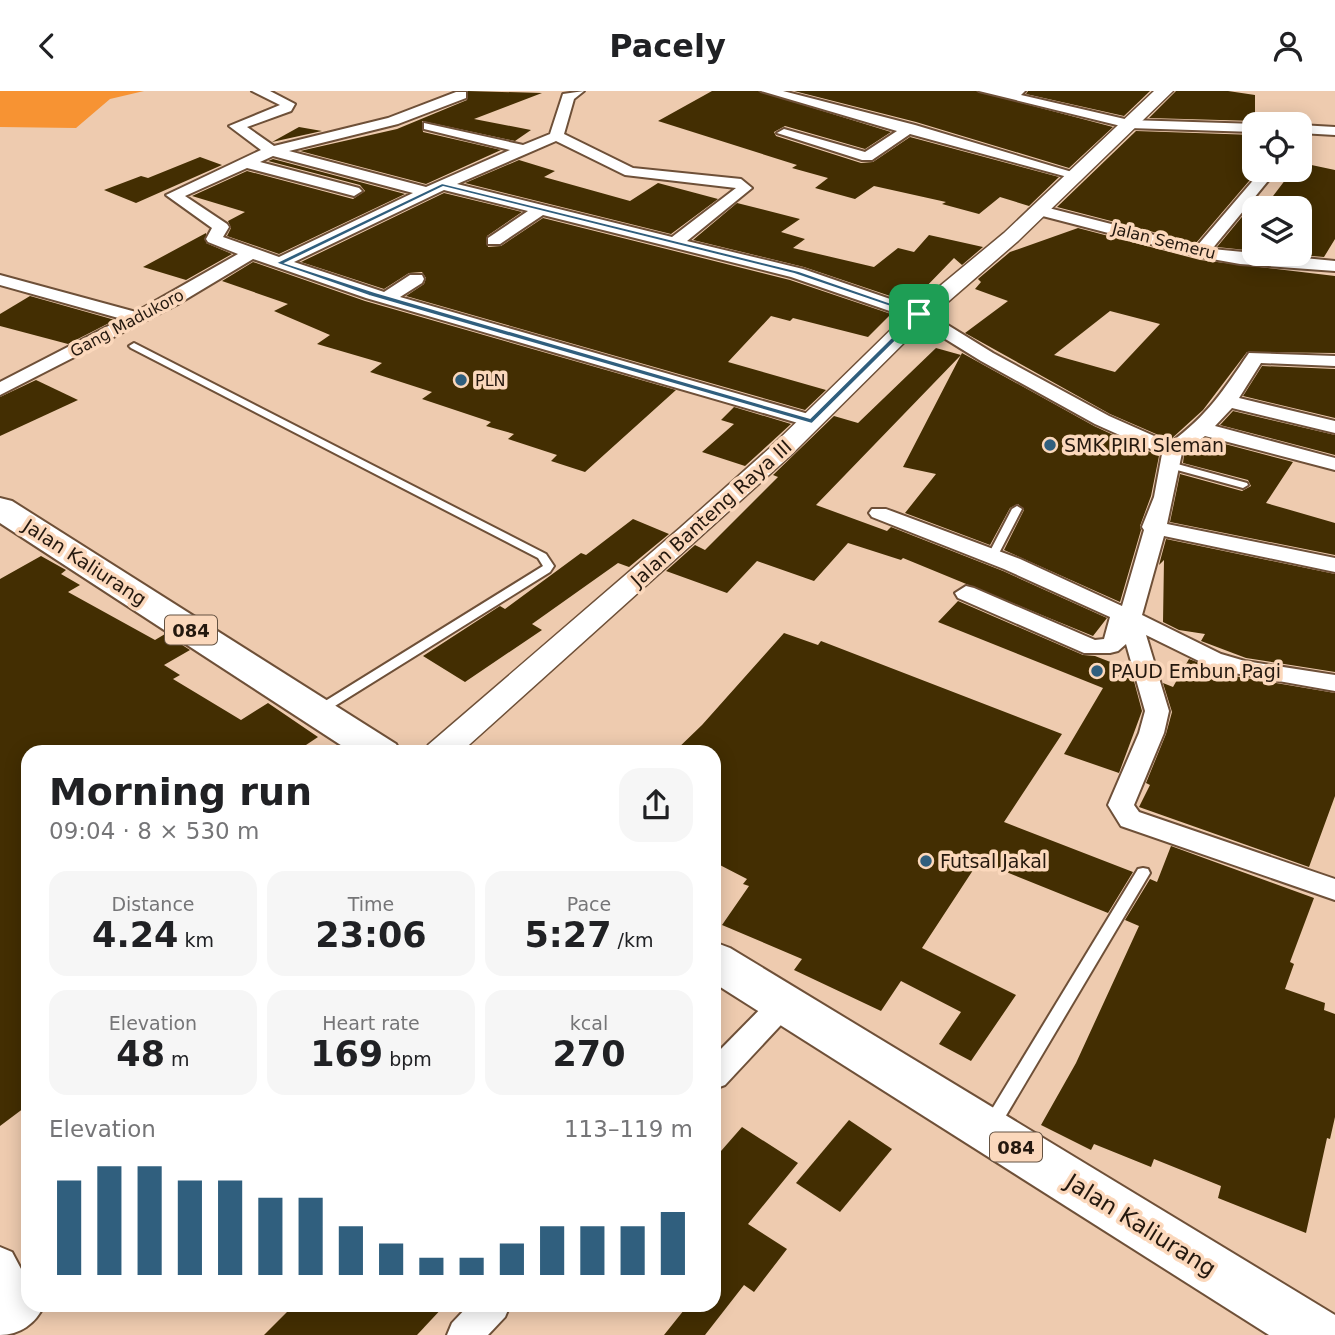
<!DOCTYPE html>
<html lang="en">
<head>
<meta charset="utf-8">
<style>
	:root { --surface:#fff; --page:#f6f6f6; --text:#202124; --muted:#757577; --accent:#305f7e }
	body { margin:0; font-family:"DejaVu Sans",sans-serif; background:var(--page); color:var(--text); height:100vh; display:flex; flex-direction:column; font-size:26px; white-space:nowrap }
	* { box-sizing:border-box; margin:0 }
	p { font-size:23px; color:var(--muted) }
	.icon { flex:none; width:38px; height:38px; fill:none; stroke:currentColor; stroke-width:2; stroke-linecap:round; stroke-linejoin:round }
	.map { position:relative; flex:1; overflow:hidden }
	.details { position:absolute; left:21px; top:654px; width:700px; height:567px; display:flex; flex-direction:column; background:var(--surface); border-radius:21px; box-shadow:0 4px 18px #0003 }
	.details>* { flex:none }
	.controls { position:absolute; left:1242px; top:21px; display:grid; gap:14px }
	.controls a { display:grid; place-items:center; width:70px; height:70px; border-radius:14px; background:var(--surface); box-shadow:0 4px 18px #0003; font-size:35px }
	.pin { position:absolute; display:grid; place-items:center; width:60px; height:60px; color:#fff; margin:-30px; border-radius:14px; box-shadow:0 4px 10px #0006 }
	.round { display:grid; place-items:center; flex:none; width:74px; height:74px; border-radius:21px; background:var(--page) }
	.overview { display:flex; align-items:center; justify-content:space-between; height:119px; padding:0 28px }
	h1 { font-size:38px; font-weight:800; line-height:52px }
	.metrics { display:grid; grid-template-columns:repeat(3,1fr); gap:10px; height:119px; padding:7px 28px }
	.metrics div { display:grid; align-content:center; border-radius:18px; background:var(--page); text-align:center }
	.metrics b { font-size:35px; font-weight:800 }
	.metrics small { font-size:19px; font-weight:400 }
	.metrics p { font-size:19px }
	.chart { height:196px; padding:14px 28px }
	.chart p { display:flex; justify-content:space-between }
	.chart svg { width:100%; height:126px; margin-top:7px; stroke:var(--accent); stroke-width:6 }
	header { display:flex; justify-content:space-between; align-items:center; height:91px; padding:0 28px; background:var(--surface); font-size:32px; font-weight:800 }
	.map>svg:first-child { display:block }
</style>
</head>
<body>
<header><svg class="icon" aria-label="back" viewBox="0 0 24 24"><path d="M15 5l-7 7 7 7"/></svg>Pacely<svg class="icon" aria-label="person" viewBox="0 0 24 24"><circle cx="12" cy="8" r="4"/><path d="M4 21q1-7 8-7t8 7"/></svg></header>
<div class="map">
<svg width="1335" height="1244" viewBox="0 0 1335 1244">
	<rect width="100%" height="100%" fill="#eecbaf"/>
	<path fill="#f79333" d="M0,0H144L110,8L76,37L0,36Z"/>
	<g fill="#432e02" fill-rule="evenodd">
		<path d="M468,0L542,2L474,28L531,39L515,50L422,30L423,41L501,59L426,93L300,60L397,38L467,9Z"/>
		<path d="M712,0H758L891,41L865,58L785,35L774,41L776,45L861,72L873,71L910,46L1059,86L1029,115L1000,106L979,123L942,113L946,111L874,95L855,108L815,97L828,87L792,77L797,74L658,30Z"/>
		<path d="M794,0H976L1113,36L1069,77L916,31Z"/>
		<path d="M1028,0H1150L1124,25L1026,3Z"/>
		<path d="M1176,0H1228L1255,4V30L1149,27Z"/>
		<path d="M299,36L322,40L272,51Z"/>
		<path d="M1136,40L1255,44V83L1196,152L1057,116Z"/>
		<path d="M200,66L222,74L136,112L104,99L141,85L148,87Z"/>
		<path d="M273,68L405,103L279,163L227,145L231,137L228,130L245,121L192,105L247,80L353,108L365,100L360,94L268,70Z"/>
		<path d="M519,69L555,80L544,86L630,110L658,92L718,108L671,143L465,92Z"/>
		<path d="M1302,72L1335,79V148L1324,166L1288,163H1300V117H1264L1289,84L1300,79Z"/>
		<path d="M444,102L522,121L487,145L488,156L501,155L543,127L790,189L891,223L868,246L793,227L790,230L771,225L728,271L826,299L805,319L406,205L424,193L426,187L422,181L409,182L384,198L301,171Z"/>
		<path d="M1255,110V160L1217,156Z"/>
		<path d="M737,112L800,128L781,141L805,148L793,157L874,176L898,157L914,161L929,144L983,156L962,174L954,167L920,202L905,210L804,176L693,149Z"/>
		<path d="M1078,137L1200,169L1335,185V262L1247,261L1203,319L1170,349L1110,323L965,242L1008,210L975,198L981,191L978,188L1010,161ZM1110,220L1160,233L1115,281L1054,264Z"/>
		<path d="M206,142V152L232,163L186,189L143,176Z"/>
		<path d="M253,171L365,210L676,299L585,381L551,370L557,364L508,348L514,343L486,335L491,331L422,308L432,301L370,281L382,272L317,253L330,244L274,220L288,213L222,190Z"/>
		<path d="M30,205L115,229L68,253L0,235V223Z"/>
		<path d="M936,257L961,264L816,414L887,440L891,436L1003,480L1107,527L1093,545L903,467L901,469L848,452L814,490L757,470L727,502L666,480L695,454L705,459L778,386L773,384L834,325L858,332Z"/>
		<path d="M962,262L1094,335L1159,365L1151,405L1140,435L1141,439L1120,511L1004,459L1024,419L1018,413L1010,417L990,454L905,422L936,383L903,376Z"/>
		<path d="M1262,275L1335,278V327L1243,305Z"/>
		<path d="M36,289L78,309L0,345V306Z"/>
		<path d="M734,316L791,333L745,375L702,361L734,333L721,329Z"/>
		<path d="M1233,320L1335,344V364L1220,334Z"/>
		<path d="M1206,348L1293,371L1266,412L1335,432V464L1170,431L1180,383L1242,400L1251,395L1248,389L1183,372L1184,364Z"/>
		<path d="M633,428L669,443L629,476L618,472L532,533L542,539L465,591L423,565L500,515L505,518L581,462L586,464Z"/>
		<path d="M1166,448L1335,483V581L1246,567L1201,550L1205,543L1179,539L1163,531L1164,469L1159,474Z"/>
		<path d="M41,465L66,479L61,483L80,494L68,501L155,549L165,543L190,559L164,574L180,584L173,588L241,629L268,612L318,646L294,662H28V1014L0,1035V488Z"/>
		<path d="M958,510L1083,564L1095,565L1131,579L1142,620L1119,682L1064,663L1103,597L938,531Z"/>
		<path d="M784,542L818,554L821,550L1062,643L1004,731L1133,781L1108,822L979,770L922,857L1016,904L971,970L939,953L961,921L901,890L881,920L794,879L802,868L722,834L749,795L743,793L747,788L714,771V662H673L702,634Z"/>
		<path d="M1189,568L1234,585L1335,602V705L1309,776L1139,716L1150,694L1146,692L1166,643L1172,621L1163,592L1173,596Z"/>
		<path d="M1171,755L1314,807L1290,871L1294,873L1285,898L1325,912L1324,919L1335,923V1026L1330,1048L1327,1047L1306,1142L1218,1107L1221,1095L1154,1068L1151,1076L1094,1053L1091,1059L1041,1034L1076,972L1139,835L1125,829L1150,788L1157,791Z"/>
		<path d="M849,1029L892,1058L840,1121L796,1092Z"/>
		<path d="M742,1036L798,1072L748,1133L787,1158L754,1201L744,1194L705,1244H664L688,1214H714V1068Z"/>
		<path d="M294,1214H445L417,1244H264Z"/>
	</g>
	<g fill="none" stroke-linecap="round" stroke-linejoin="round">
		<g stroke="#6e5038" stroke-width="4">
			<g id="service">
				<path d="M134,252L546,463L554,475L550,481L322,623H314L312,620L314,617L543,475L538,467L131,257L129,255Z"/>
				<path d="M1170,371L1247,392L1248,394L1243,397L1166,376L1165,374Z"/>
				<path d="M1017,415L1022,418L997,466L996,468H988L987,466L1012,418Z"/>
				<path d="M1143,777L1148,778L1150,782L998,1038L992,1040L986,1038L984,1033L986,1028L1138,778Z"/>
			</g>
		</g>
		<g stroke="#6e5038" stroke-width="4">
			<g id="minor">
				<path d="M252,0H270L295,13L291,20L247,36L274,55L388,27L456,1H466V7L398,33L289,60L426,96L510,59L424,38V32L523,54L550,43L563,3L584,0L574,8L564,43L633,77L741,88L752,97L687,150L803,178L925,220L993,262L1109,325L1170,352C1209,323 1222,301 1249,262L1335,265V275L1261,272L1239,307L1335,330V342L1232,317L1215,335L1335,367V379L1205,345L1182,362L1167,433L1335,467V481L1164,445L1142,524L1221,563L1245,570L1335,584V600L1234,582L1205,573L1146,544L1169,620L1164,642L1134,714L1139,721L1335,788V809L1121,735L1108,714L1139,642L1145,620L1126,553L1118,560L1110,562H1084L958,507L955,502L966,495L974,497L1095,549L1104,548L1110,526L1004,478L872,426L869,422L872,418H886L1020,468L1122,515L1144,439L1142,436L1154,406L1162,363L1095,333L981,270L913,228L791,186L543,124L500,153H488V147L528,120L444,99L294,171L384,201L410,184H422L424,188L422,192L400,206L819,326L822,330L819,334H805L366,207L253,168L178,213L0,304V291L122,228L0,194V184L136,221L238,163L208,151L206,148L212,137L166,104L261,59L229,35L280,14ZM556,50L625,84L736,97L672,146L457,93ZM273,65L413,102L279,166L223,146L229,136L227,133L185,105L247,77L354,105L362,100L359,97L260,71Z"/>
				<path d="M761,0H783L915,34L1082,84L1075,88L910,43L872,69H862L777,42L784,38L865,61L897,40Z"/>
				<path d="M979,0H1025L1021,4L1129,29L1257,33L1255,41L1129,37Z"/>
				<path d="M1300,34L1335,36V44L1300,42Z"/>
				<path d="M1262,79H1277L1212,158L1335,170V180L1240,173L1201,166L1031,122L1029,119L1037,114L1197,155Z"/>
				<path d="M784,900L794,904L799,912L794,920L725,994L714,998V965L774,904Z"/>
				<path d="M0,1156L12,1161L28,1191V1214H44C36,1233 19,1244 0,1244Z"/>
				<path d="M469,1214H510L505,1226L488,1244H447L452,1232Z"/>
			</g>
		</g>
		<g stroke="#6e5038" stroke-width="3">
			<path id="tertiary" d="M1154,0H1173L1018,150L927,229L790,365L460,662H423L428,654L680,437L772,355L911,219L1004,142Z"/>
		</g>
		<g stroke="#6e5038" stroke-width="4">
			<g id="primary">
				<path d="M0,407L12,410L396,653L401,662H353L0,432Z"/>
				<path d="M714,851L730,857L1335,1224V1244H1269L714,892Z"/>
			</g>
		</g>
		<use href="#service" fill="#fff" fill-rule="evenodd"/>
		<use href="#minor" fill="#fff" fill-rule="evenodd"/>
		<use href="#tertiary" fill="#fff" fill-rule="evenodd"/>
		<use href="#primary" fill="#fff" fill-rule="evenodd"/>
	</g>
	<path fill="#305f7e" stroke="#fff" stroke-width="2" fill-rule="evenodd" d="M442,92L799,180L923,223L812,333L369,205L275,172ZM443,96L794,183L914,224L810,327L375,201L286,172Z"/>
	<g fill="#305f7e" stroke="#fbd8bc" stroke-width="2.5">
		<circle cx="461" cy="289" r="7"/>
		<circle cx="1050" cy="354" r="7"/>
		<circle cx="1097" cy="580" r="7"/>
		<circle cx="926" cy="770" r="7"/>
	</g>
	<g text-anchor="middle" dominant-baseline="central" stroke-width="7" stroke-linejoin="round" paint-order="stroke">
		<g font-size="16" fill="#24180e" stroke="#fbd8bc">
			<text transform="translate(1164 150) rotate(14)">Jalan Semeru</text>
			<text transform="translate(127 232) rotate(-28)">Gang Madukoro</text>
		</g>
		<g font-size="16" fill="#24180e" stroke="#fbd8bc" text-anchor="start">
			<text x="475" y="289">PLN</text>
		</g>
		<g fill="#fbd8bc" stroke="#645242" stroke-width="2">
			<rect x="165" y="524.5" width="52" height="29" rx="5"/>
			<rect x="990" y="1041.5" width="52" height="29" rx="5"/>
		</g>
		<g font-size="18" font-weight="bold" fill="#24180e">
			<text x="191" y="539">084</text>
			<text x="1016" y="1056">084</text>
		</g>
		<g font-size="19" fill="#24180e" stroke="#fbd8bc" text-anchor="start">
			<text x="1064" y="354">SMK PIRI Sleman</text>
			<text x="1111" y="580">PAUD Embun Pagi</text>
			<text x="940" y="770">Futsal Jakal</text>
		</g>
		<g font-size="19" fill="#24180e" stroke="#fbd8bc">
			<text transform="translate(711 422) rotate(-42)">Jalan Banteng Raya III</text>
			<text transform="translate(85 471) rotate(33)">Jalan Kaliurang</text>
		</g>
		<g font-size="23" fill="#24180e" stroke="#fbd8bc">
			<text transform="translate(1141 1134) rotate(32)">Jalan Kaliurang</text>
		</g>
	</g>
</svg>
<div class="controls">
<a><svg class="icon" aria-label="locate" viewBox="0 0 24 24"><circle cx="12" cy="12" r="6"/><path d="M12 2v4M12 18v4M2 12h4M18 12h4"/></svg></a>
<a><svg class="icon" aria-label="layers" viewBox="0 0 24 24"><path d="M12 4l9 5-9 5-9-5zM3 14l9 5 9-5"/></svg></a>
</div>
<div class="pin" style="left:919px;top:223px;background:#1e9e55"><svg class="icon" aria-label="arrive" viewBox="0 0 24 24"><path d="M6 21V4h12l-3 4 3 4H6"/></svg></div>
<section class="details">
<div class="overview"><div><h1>Morning run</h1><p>09:04 · 8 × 530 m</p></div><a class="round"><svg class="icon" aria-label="share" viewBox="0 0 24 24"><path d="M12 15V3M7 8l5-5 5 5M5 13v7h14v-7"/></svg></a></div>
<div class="metrics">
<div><p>Distance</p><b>4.24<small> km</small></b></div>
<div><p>Time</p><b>23:06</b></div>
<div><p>Pace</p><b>5:27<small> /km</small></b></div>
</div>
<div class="metrics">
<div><p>Elevation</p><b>48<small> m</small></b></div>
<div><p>Heart rate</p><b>169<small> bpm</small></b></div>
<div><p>kcal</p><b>270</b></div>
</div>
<div class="chart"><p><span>Elevation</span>113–119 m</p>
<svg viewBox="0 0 160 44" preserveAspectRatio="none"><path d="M5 44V11M15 44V6M25 44V6M35 44V11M45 44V11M55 44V17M65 44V17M75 44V27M85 44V33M95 44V38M105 44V38M115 44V33M125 44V27M135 44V27M145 44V27M155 44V22"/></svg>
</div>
</section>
</div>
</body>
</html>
